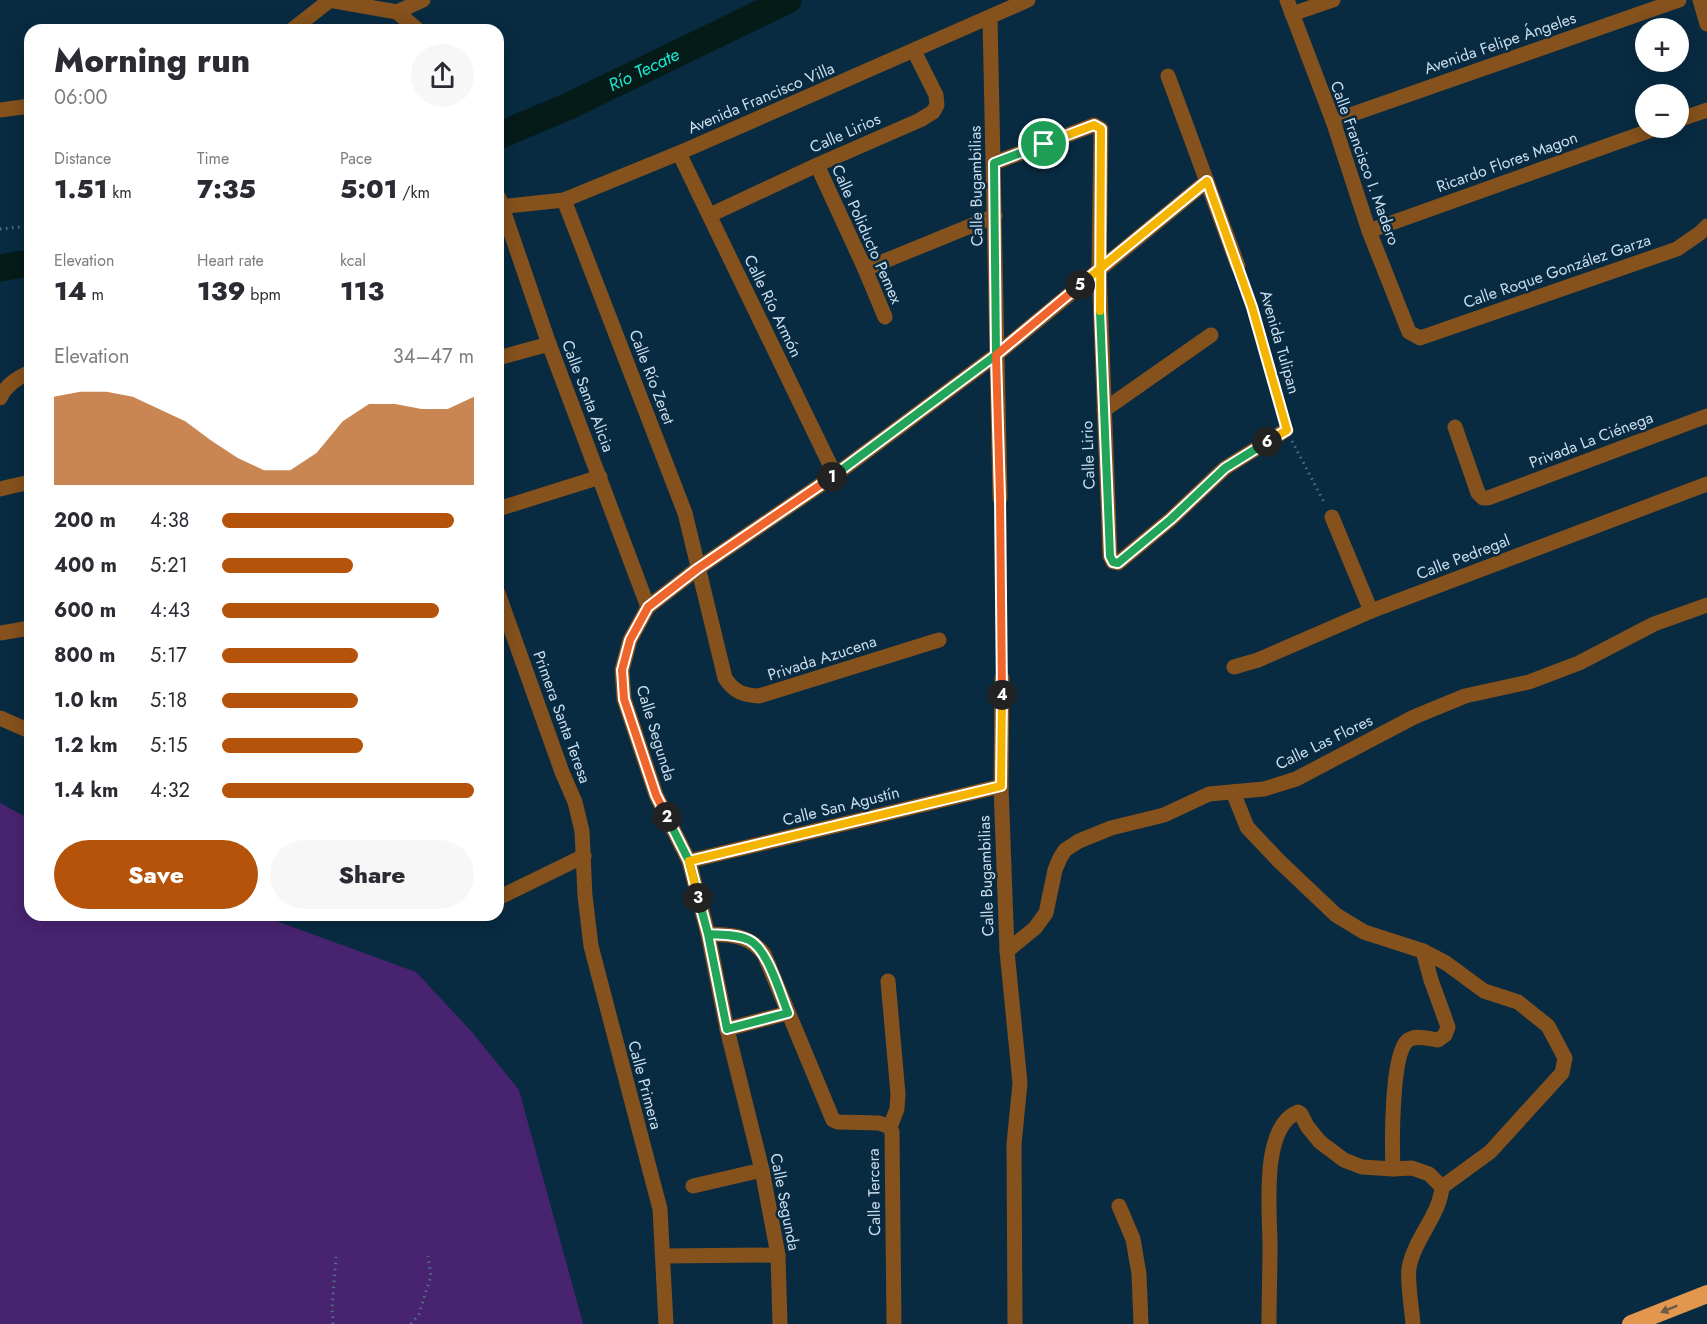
<!DOCTYPE html>
<html lang="en">
<head>
<meta charset="utf-8">
<style>
	:root { --surface:#fff; --page:#f7f7f7; --text:#2b2b33; --muted:#7c7c81; --accent:#b45309 }
	body { margin:0; font-family:Jost,sans-serif; background:var(--page); color:var(--text); height:100vh; display:flex; flex-direction:column; font-size:22px; white-space:nowrap }
	* { box-sizing:border-box; margin:0 }
	p { font-size:20px; color:var(--muted) }
	.icon { flex:none; width:33px; height:33px; fill:none; stroke:currentColor; stroke-width:2; stroke-linecap:round; stroke-linejoin:round }
	.map { position:relative; flex:1; overflow:hidden }
	.sheet { position:absolute; left:24px; top:24px; width:480px; height:897px; display:flex; flex-direction:column; background:var(--surface); border-radius:18px; box-shadow:0 3px 15px #0003 }
	.sheet>* { flex:none }
	.fabs { position:absolute; left:1635px; top:18px; display:grid; gap:12px }
	.fabs a { display:grid; place-items:center; width:54px; height:54px; border-radius:50%; background:var(--surface); box-shadow:0 3px 15px #0003; font-size:30px }
	.pin { position:absolute; display:grid; place-items:center; width:51px; height:51px; color:#fff; margin:-26px; border:3px solid #fff; border-radius:50%; box-shadow:0 2px 6px #0007 }
	.km { position:absolute; width:30px; height:30px; margin:-15px; border-radius:50%; background:#222; color:#fff; font-size:16px; line-height:30px; text-align:center }
	.round { display:grid; place-items:center; flex:none; width:63px; height:63px; border-radius:32px; background:var(--page) }
	.summary { display:flex; align-items:center; justify-content:space-between; height:102px; padding:0 30px }
	h1 { font-size:33px; font-weight:800; line-height:45px }
	.metrics { display:grid; grid-template-columns:repeat(3,1fr); gap:9px; height:102px; padding:6px 30px }
	.metrics div { display:grid; align-content:center }
	.metrics b { font-size:26px; font-weight:800 }
	.metrics small { font-size:16px; font-weight:400 }
	.metrics p { font-size:16px }
	.chart { height:168px; padding:12px 30px }
	.chart p { display:flex; justify-content:space-between }
	.chart svg { width:100%; height:108px; margin-top:6px; fill:var(--accent); opacity:.7 }
	.primary-button { display:flex; gap:12px; margin-top:auto; padding:12px 30px }
	.primary-button a { flex:1; height:69px; border-radius:36px; background:var(--accent); color:#fff; font-size:24px; font-weight:800; line-height:69px; text-align:center }
	.primary-button a+a { background:var(--page); color:var(--text) }
	ul { padding:0 30px; list-style:none; font-size:20px }
	li { display:grid; grid-template-columns:96px 72px 1fr; align-items:center; height:45px }
	li i { height:15px; border-radius:8px; background:var(--accent) }
	.map>svg:first-child { display:block }
</style>
</head>
<body>
<div class="map">
<svg width="1707" height="1324" viewBox="0 0 1707 1324">
	<rect width="100%" height="100%" fill="#082b42"/>
	<path fill="#482370" d="M0,803L30,819V915H260L416,972L472,1032L519,1090L583,1324H0Z"/>
	<g fill="none" stroke-linecap="round" stroke-linejoin="round">
		<g stroke="#041b18" stroke-width="27">
			<path id="s1" d="M498,136L569,106L788,0"/>
			<path d="M0,268L30,263"/>
		</g>
		<g stroke="#526f83" stroke-width="3" stroke-dasharray="1.5 4.5" stroke-linecap="butt">
			<path d="M0,229L30,226"/>
			<path d="M1242,278L1252,307L1282,416"/>
			<path d="M1292,441L1325,504"/>
			<path d="M1000,512L1002,664"/>
			<path d="M333,1324L332,1309L336,1257"/>
			<path d="M411,1324L419,1314L431,1276L428,1256"/>
		</g>
		<g stroke="#85511c" stroke-width="15">
			<path d="M329,0L397,12L418,30"/>
			<path d="M1287,0L1333,121L1369,231L1409,332L1420,338L1677,249L1700,233L1707,226"/>
			<path d="M1700,0L1707,24"/>
			<path d="M397,12L423,0"/>
			<path d="M1292,14L1333,0"/>
			<path d="M990,18L1000,498"/>
			<path d="M292,30L330,0"/>
			<path d="M1168,76L1238,266"/>
			<path d="M0,110L30,106"/>
			<path d="M1678,120L1707,110"/>
			<path d="M1333,121L1679,0"/>
			<path d="M679,153L835,475"/>
			<path d="M994,163L1094,125L1101,129L1099,269L1110,556L1113,562L1118,563L1171,519L1225,468L1286,430"/>
			<path d="M817,165L865,269L885,317"/>
			<path d="M499,198L549,344L648,607"/>
			<path d="M564,200L685,513L725,678C734,692 743,695 759,696L939,640"/>
			<path d="M498,207L564,200L679,153L1028,0"/>
			<path d="M710,215L817,165L920,120L933,112L937,105L936,95L914,51"/>
			<path d="M1369,231L1657,128"/>
			<path d="M865,269L995,216"/>
			<path d="M498,358L549,344"/>
			<path d="M0,398C6,385 17,378 30,372"/>
			<path d="M1104,410L1211,335"/>
			<path d="M1455,427L1478,493L1483,498H1488L1707,416"/>
			<path d="M0,489L30,482"/>
			<path d="M498,509L600,477"/>
			<path d="M1332,517L1371,611"/>
			<path d="M498,593L562,772L575,802L582,831L585,896L591,946L660,1209L666,1324"/>
			<path d="M0,633L30,628"/>
			<path d="M1234,667L1258,660L1371,611L1707,484"/>
			<path d="M1002,678L1001,786L1007,951L1020,1083L1014,1144L1015,1324"/>
			<path d="M0,718L30,731"/>
			<path d="M1233,792L1247,827L1278,860L1336,915L1364,932L1423,951L1431,980L1448,1027L1445,1035L1438,1040C1429,1039 1415,1034 1407,1041C1391,1056 1392,1146 1393,1169"/>
			<path d="M689,861L1001,786"/>
			<path d="M498,898L584,856"/>
			<path d="M708,934C731,935 748,934 764,954L833,1120L838,1122L879,1123L890,1127"/>
			<path d="M1007,951L1035,928L1046,913L1055,870L1060,858L1065,850L1079,841L1111,828L1164,815L1209,794L1264,789L1296,779L1414,717L1465,696L1529,682L1579,663L1654,624L1707,605"/>
			<path d="M1423,951L1446,963L1484,991L1518,1002L1548,1026L1565,1058L1562,1073L1490,1152L1442,1187"/>
			<path d="M888,981L898,1094L897,1109L890,1127"/>
			<path d="M727,1029L788,1013"/>
			<path d="M890,1127L892,1132L894,1324"/>
			<path d="M693,1186L762,1170"/>
			<path d="M1119,1206L1133,1239L1139,1274L1141,1324"/>
			<path d="M664,1256L778,1255"/>
			<path d="M780,1324L778,1255L762,1170L727,1029L708,934L689,861L656,795L624,699L622,670L630,640L648,607L697,569L835,475L996,355L1207,181"/>
			<path d="M1269,1324C1269,1298 1270,1272 1270,1245C1270,1212 1260,1127 1298,1112L1301,1114L1307,1126L1320,1142L1344,1160L1362,1167L1393,1169L1412,1168L1429,1174L1442,1187C1440,1215 1414,1239 1409,1268C1407,1281 1412,1310 1413,1324"/>
		</g>
		<path stroke="#e3964d" stroke-width="18" d="M1631,1324L1707,1294"/>
	</g>
	<defs><path id="oneway-solid" d="M-6-.8H1V-3.2L6.5 0L1 3.2V.8H-6Z" transform="scale(1.5)"/></defs>
	<use fill="#6b5b47" href="#oneway-solid" transform="translate(1669 1309) rotate(158)"/>
	<g fill="none" stroke-linecap="round" stroke-linejoin="round">
		<g stroke="#fff" stroke-width="12">
			<path id="split-1" d="M832,477L996,355L994,163L1044,144"/>
		</g>
		<g stroke="#fff" stroke-width="12">
			<path id="split-2" d="M667,817L656,795L624,699L622,670L630,640L648,607L697,569L832,477"/>
		</g>
		<g stroke="#fff" stroke-width="12">
			<path id="split-3" d="M667,817L689,861L708,934L727,1029L788,1013C780,994 768,949 749,940C737,934 721,935 708,934L698,898"/>
		</g>
		<g stroke="#fff" stroke-width="12">
			<path id="split-4" d="M698,898L689,861L1001,786L1002,695"/>
		</g>
		<g stroke="#fff" stroke-width="12">
			<path id="split-5" d="M1002,695L1000,498L996,355L1080,285"/>
		</g>
		<g stroke="#fff" stroke-width="12">
			<path id="split-6" d="M1080,285L1207,181L1252,307L1287,430L1267,442"/>
		</g>
		<g stroke="#fff" stroke-width="12">
			<path id="split-7" d="M1100,311L1110,556L1113,562L1118,563L1171,519L1225,468L1267,442"/>
		</g>
		<g stroke="#fff" stroke-width="12">
			<path id="split-8" d="M1044,144L1094,125L1101,129L1100,311"/>
		</g>
		<use href="#split-1" stroke="#22a559" stroke-width="8"/>
		<use href="#split-2" stroke="#f0652b" stroke-width="8"/>
		<use href="#split-3" stroke="#22a559" stroke-width="8"/>
		<use href="#split-4" stroke="#f5b400" stroke-width="8"/>
		<use href="#split-5" stroke="#f0652b" stroke-width="8"/>
		<use href="#split-6" stroke="#f5b400" stroke-width="8"/>
		<use href="#split-7" stroke="#22a559" stroke-width="8"/>
		<use href="#split-8" stroke="#f5b400" stroke-width="8"/>
	</g>
	<g text-anchor="middle" dominant-baseline="central" stroke-width="5" stroke-linejoin="round" paint-order="stroke">
		<g font-size="16" fill="#cbdeed" stroke="#082b42">
			<text transform="translate(1500 43) rotate(-19)">Avenida Felipe Ángeles</text>
			<text transform="translate(761 98) rotate(-23)">Avenida Francisco Villa</text>
			<text transform="translate(845 133) rotate(-24)">Calle Lirios</text>
			<text transform="translate(1507 162) rotate(-20)">Ricardo Flores Magon</text>
			<text transform="translate(1365 163) rotate(70)">Calle Francisco I. Madero</text>
			<text transform="translate(976 186) rotate(-91)">Calle Bugambilias</text>
			<text transform="translate(867 234) rotate(66)">Calle Poliducto Pemex</text>
			<text transform="translate(1557 271) rotate(-19)">Calle Roque González Garza</text>
			<text transform="translate(773 306) rotate(64)">Calle Río Armón</text>
			<text transform="translate(1280 342) rotate(74)">Avenida Tulipan</text>
			<text transform="translate(652 377) rotate(69)">Calle Río Zeret</text>
			<text transform="translate(588 396) rotate(69)">Calle Santa Alicia</text>
			<text transform="translate(1591 440) rotate(-21)">Privada La Ciénega</text>
			<text transform="translate(1088 455) rotate(-92)">Calle Lirio</text>
			<text transform="translate(1463 557) rotate(-21)">Calle Pedregal</text>
			<text transform="translate(822 658) rotate(-18)">Privada Azucena</text>
			<text transform="translate(562 717) rotate(70)">Primera Santa Teresa</text>
			<text transform="translate(656 733) rotate(73)">Calle Segunda</text>
			<text transform="translate(1324 742) rotate(-26)">Calle Las Flores</text>
			<text transform="translate(841 806) rotate(-14)">Calle San Agustín</text>
			<text transform="translate(986 876) rotate(-92)">Calle Bugambilias</text>
			<text transform="translate(645 1085) rotate(75)">Calle Primera</text>
			<text transform="translate(874 1192) rotate(-91)">Calle Tercera</text>
			<text transform="translate(785 1202) rotate(79)">Calle Segunda</text>
		</g>
		<g font-size="18" font-style="italic" fill="#1be7d0" stroke="#082b42">
			<text stroke="none"><textPath href="#s1" startOffset="160">Río Tecate</textPath></text>
		</g>
	</g>
</svg>
<div class="fabs">
<a>+</a>
<a>−</a>
</div>
<div class="pin" style="left:1044px;top:144px;background:#1e9e55"><svg class="icon" aria-label="arrive" viewBox="0 0 24 24"><path d="M6 21V4h12l-3 4 3 4H6"/></svg></div>
<b class="km" style="left:832px;top:477px">1</b>
<b class="km" style="left:667px;top:817px">2</b>
<b class="km" style="left:698px;top:898px">3</b>
<b class="km" style="left:1002px;top:695px">4</b>
<b class="km" style="left:1080px;top:285px">5</b>
<b class="km" style="left:1267px;top:442px">6</b>
<section class="sheet">
<div class="summary"><div><h1>Morning run</h1><p>06:00</p></div><a class="round"><svg class="icon" aria-label="share" viewBox="0 0 24 24"><path d="M12 15V3M7 8l5-5 5 5M5 13v7h14v-7"/></svg></a></div>
<div class="metrics">
<div><p>Distance</p><b>1.51<small> km</small></b></div>
<div><p>Time</p><b>7:35</b></div>
<div><p>Pace</p><b>5:01<small> /km</small></b></div>
</div>
<div class="metrics">
<div><p>Elevation</p><b>14<small> m</small></b></div>
<div><p>Heart rate</p><b>139<small> bpm</small></b></div>
<div><p>kcal</p><b>113</b></div>
</div>
<div class="chart"><p><span>Elevation</span>34–47 m</p>
<svg viewBox="0 0 160 44" preserveAspectRatio="none"><path d="M0 44V8L10 6L20 6L30 8L40 13L50 18L60 26L70 33L80 38L90 38L100 31L110 18L120 11L130 11L140 13L150 13L160 8V44z"/></svg>
</div>
<ul>
<li><b>200 m</b>4:38<i style="width:92%"></i></li>
<li><b>400 m</b>5:21<i style="width:52%"></i></li>
<li><b>600 m</b>4:43<i style="width:86%"></i></li>
<li><b>800 m</b>5:17<i style="width:54%"></i></li>
<li><b>1.0 km</b>5:18<i style="width:54%"></i></li>
<li><b>1.2 km</b>5:15<i style="width:56%"></i></li>
<li><b>1.4 km</b>4:32<i style="width:100%"></i></li>
</ul>
<div class="primary-button"><a>Save</a><a>Share</a></div>
</section>
</div>
</body>
</html>
